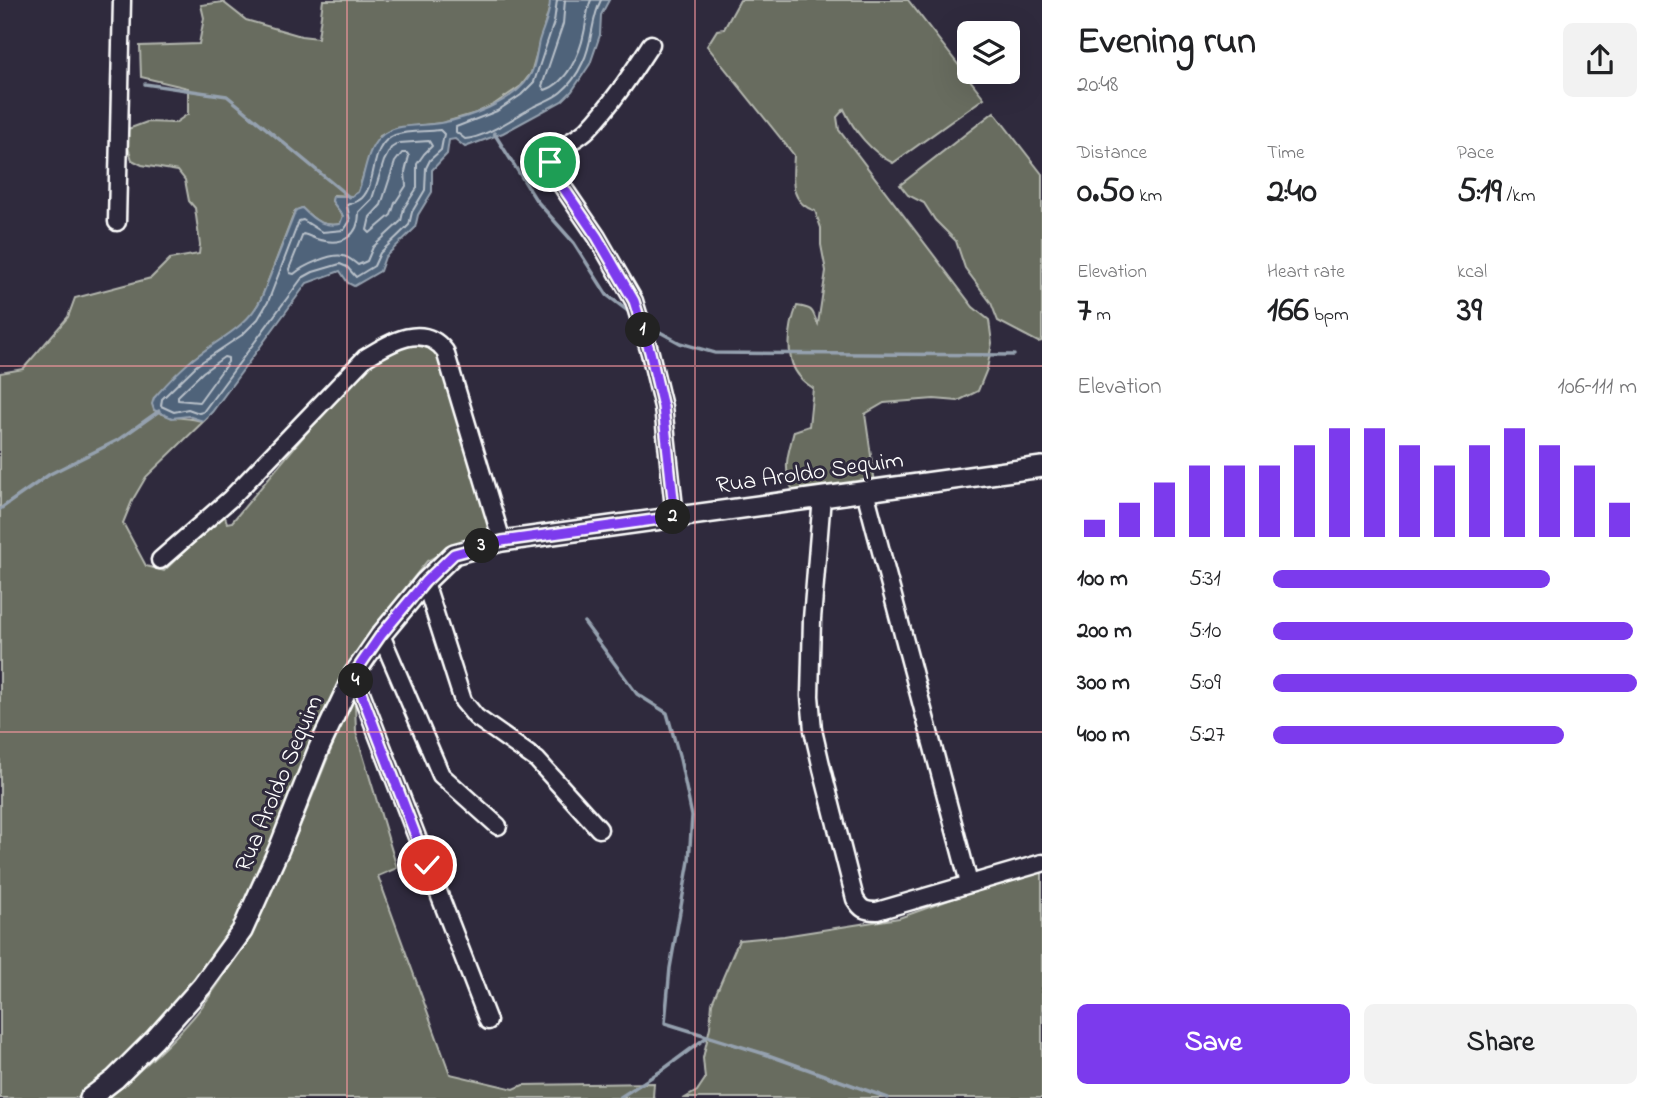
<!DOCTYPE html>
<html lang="en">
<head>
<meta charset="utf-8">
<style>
	:root { --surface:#fff; --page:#f2f2f2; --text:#202124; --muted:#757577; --accent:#7c3aed }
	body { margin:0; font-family:"Indie Flower",sans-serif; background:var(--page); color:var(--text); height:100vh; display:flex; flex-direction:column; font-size:26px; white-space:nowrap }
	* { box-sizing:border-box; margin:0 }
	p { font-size:23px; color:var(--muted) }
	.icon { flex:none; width:38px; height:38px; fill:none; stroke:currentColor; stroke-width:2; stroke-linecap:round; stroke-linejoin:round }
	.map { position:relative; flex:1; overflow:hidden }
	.details { display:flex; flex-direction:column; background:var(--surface); width:630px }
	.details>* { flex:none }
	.controls { position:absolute; left:957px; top:21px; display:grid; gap:14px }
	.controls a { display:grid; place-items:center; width:63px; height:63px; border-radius:10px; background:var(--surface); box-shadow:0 7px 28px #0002; font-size:35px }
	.pin { position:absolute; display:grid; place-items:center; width:60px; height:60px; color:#fff; margin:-30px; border:4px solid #fff; border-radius:50%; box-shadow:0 2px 7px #0007 }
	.km { position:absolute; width:35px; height:35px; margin:-18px; border-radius:50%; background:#222; color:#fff; font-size:19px; line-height:35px; text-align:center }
	.round { display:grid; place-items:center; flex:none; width:74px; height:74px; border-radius:10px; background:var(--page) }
	.head { display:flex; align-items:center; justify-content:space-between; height:119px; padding:0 35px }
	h1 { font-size:38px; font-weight:800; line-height:52px }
	.figures { display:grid; grid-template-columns:repeat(3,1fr); gap:10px; height:119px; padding:7px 35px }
	.figures div { display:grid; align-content:center }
	.figures b { font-size:35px; font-weight:800 }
	.figures small { font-size:19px; font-weight:400 }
	.figures p { font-size:19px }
	.chart { height:196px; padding:14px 35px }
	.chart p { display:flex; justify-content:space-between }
	.chart svg { width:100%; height:126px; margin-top:7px; stroke:var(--accent); stroke-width:6 }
	.primary-button { display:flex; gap:14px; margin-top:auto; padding:14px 35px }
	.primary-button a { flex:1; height:80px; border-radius:10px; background:var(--accent); color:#fff; font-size:28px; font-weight:800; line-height:80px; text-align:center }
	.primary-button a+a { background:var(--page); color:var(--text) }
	ul { padding:0 35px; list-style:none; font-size:23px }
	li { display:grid; grid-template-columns:112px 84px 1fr; align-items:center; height:52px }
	li i { height:18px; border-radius:9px; background:var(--accent) }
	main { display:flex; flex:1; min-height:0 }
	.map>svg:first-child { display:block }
</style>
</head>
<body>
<main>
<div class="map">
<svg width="1042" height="1098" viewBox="0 0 1042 1098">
	<rect width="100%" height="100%" fill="#2f2a3d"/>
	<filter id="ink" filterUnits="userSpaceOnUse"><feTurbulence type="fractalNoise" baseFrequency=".0143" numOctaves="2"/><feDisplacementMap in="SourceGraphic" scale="14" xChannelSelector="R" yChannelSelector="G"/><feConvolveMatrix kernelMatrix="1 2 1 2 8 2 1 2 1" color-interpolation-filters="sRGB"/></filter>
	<g filter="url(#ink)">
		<g fill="#676c5e" stroke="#b3b6ae" stroke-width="2">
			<path d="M323,0H550V6L531,73L521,86L493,105L476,113L442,123L396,128L380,136L371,151L358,192L352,196L334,195L332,201L343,216L340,224C322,227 314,220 302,208L295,211L261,299L252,315L237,329L193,359L154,398V410C172,420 183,416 202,421L208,417L146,477L132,501L123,523L146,566L164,571L224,513L227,523L232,522L338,395L377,357L412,342L440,344L494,531L469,538L427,561L380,620L335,695L250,902L229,938L169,1016L87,1094L79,1098H0V373L23,369L68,317L75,298L151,278L170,259L199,254L200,245L195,208L189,201L185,180L178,171L142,165L132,160L128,147V129L147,122L175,123L188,114V88L141,77L140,46L199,44L204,18L201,5L223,2L246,20L301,36L318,38Z"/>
			<path d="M740,0H908L984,98L893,163C871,152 854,131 844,109L837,117L839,130L973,307L989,320L992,343L987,369L978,391L958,401L934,399L884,403L865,414L875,483L793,491C782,467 788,455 794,431L809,426L813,388C809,385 803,382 800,377C784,360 789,326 797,306C816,309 811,311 818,324L826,271L821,245V228L815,211C788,202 793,178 794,155L707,46L717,30L724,29Z"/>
			<path d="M994,112L1042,174V341L1038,342L998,321L991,303L965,268L956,241L935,220L924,203L908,195L900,185Z"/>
			<path d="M352,698L355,703L356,732L397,868L378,876L450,1074L514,1089L523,1085L654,1083L653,1097L655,1098H109C143,1067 180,1037 207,1000C274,910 309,800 352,698Z"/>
			<path d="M1033,870L1042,872V1098H685L697,1091L705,1079L703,1058L710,1027L712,1003L739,940L784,936L899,918Z"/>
		</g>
		<path fill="#4f637a" stroke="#95a1af" stroke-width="2" d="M550,0H609L601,15L600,35L590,64L572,91L562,101L503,133L465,147L455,139L449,140L447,154L432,170V192L418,215L415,228L385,257L380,271L354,286L348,283L340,271L307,283L212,412L203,421L188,416L172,418L154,410L152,404L154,398C167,383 181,368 197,356C220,338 247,327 261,299L296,210L302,208C314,220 322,227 340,224L343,216L332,201L333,196H352L358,192C365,175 366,151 379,138C394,122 420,127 440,123C466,119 515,101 529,77C536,67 536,53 539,41C543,27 550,16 550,0Z"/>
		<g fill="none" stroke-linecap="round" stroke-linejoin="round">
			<g stroke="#b9c1ca" stroke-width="2">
				<path d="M557,0L554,22L534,82L521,95L497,111L456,127V132L465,139C485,138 515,117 533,107C542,102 553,99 561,92C571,84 578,73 583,62C593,42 591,19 601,0"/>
				<path d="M565,0L563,24L542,86L545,90C567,83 580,54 584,33C587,21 586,11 591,0"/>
				<path d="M440,130L444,134L441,150L430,160L426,168L425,190L412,212L409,225L380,253L374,266L356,277L347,267L340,264L313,272L302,278L203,412L199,413L188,409L174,412L161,406L162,399L197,365L242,335L258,319L268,302L299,221L303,220L322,232L344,230L350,221L347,205C352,203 358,202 362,198C379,180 368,146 395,135C408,130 426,132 440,130Z"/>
				<path d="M429,141L432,146L424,154L417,164V188L404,208L401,221L373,247L367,261L358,265C354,262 349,257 343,256C331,253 303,266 294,274L290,273L289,269L303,234C309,235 314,239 320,240C343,246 359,236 359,212L372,199L384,161L391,148L399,143Z"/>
				<path d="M402,153H407L409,156L405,172L406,186L395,203L391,215L370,233L367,230L370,217L381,205L395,162Z"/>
				<path d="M224,357L228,358V362L199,402L178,400V396L203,372Z"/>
			</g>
			<g stroke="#95a1af" stroke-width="3.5">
				<path d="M145,84L227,96L349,197"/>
				<path d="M494,133L536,200L574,243L607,295L632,314"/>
				<path d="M647,325L680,343L715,353L1014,355"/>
				<path d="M0,509L50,474L118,440L159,411"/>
				<path d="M584,622L637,694L667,713L680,759L692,816L689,861L670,968L665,1023L768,1055L888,1098"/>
				<path d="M619,1098L661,1071L707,1037"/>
			</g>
			<g stroke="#fff" stroke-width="21">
				<g id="minor">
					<path d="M651,44C632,73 613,103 588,129C575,143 547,147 552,171L597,237L634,301L650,353L663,407L675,517"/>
					<path d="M117,222L122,0"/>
					<path d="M865,491L969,883"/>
					<path d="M822,497L812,619L810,696L813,730L822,769L855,899C861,909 864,911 877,911L1042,863"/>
					<path d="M160,560L230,499L365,358C391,342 423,322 445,351L502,541"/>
					<path d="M425,582L463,701L476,717L537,760L599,829"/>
					<path d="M381,635L441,775L498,826"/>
					<path d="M354,674L488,1021"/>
				</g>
			</g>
			<g stroke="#fff" stroke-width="24">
				<path id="tertiary" d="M90,1098L115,1079L155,1039L202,986L242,931L279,849L319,748L354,674L381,635L425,582L454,554L502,541L1042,467"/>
			</g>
			<use href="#minor" stroke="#2f2a3d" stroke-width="16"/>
			<use href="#tertiary" stroke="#2f2a3d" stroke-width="19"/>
		</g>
	</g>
	<g fill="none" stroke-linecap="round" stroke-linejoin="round" filter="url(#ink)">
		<g stroke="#fff" stroke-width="14">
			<path id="route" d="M427,865L354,674L381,635L425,582L454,554L502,541L675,517L663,407L650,352L634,301L597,237L552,171L550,162"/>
		</g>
		<use href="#route" stroke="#7c3aed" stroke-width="9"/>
	</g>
	<path fill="none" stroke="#ff9aa2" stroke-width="2" stroke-opacity="0.55" d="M347,0V1098M695,0V1098M0,366H1042M0,732H1042"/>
	<g text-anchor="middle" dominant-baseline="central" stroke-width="6" stroke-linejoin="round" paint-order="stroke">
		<g font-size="24" fill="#fff" stroke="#2f2a3d">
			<text transform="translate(810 474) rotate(-8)">Rua Aroldo Sequim</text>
			<text transform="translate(280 784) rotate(-67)">Rua Aroldo Sequim</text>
		</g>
	</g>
</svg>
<div class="controls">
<a><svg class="icon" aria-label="layers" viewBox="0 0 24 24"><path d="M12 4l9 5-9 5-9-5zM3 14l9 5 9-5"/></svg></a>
</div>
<div class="pin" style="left:550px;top:162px;background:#1e9e55"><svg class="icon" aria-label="arrive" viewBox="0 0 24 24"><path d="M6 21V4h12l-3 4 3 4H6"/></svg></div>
<div class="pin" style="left:427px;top:865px;background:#d93025"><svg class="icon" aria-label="check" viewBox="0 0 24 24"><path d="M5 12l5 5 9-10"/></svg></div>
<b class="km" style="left:643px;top:330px">1</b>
<b class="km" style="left:673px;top:517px">2</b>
<b class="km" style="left:482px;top:546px">3</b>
<b class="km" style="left:356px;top:681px">4</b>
</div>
<section class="details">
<div class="head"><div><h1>Evening run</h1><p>20:48</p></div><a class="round"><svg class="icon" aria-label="share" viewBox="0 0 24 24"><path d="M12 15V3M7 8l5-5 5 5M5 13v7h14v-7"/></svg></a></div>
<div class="figures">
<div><p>Distance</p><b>0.50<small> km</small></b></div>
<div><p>Time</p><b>2:40</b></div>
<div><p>Pace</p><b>5:19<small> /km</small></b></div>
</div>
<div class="figures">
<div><p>Elevation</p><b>7<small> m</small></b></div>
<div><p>Heart rate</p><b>166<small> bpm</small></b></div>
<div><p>kcal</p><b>39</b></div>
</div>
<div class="chart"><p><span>Elevation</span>106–111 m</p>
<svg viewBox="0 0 160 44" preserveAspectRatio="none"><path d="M5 44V38M15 44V32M25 44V25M35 44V19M45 44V19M55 44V19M65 44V12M75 44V6M85 44V6M95 44V12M105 44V19M115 44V12M125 44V6M135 44V12M145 44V19M155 44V32"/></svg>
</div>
<ul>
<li><b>100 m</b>5:31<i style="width:76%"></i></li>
<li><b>200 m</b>5:10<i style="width:99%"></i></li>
<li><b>300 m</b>5:09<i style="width:100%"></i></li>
<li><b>400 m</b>5:27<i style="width:80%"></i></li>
</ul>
<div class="primary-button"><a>Save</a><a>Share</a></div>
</section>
</main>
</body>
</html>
